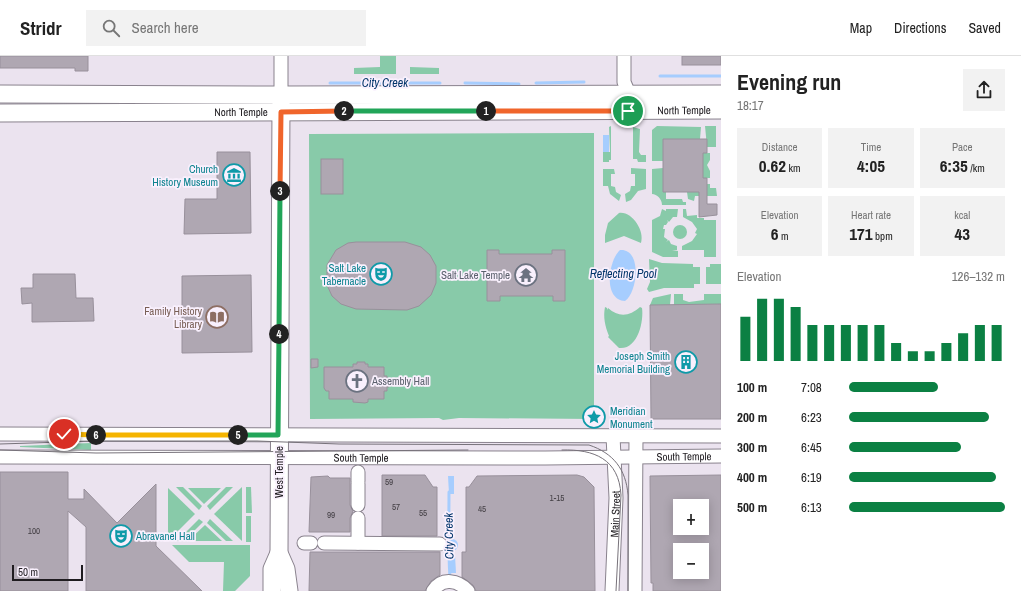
<!DOCTYPE html>
<html lang="en">
<head>
<meta charset="utf-8">
<style>
	:root { --surface:#fff; --page:#f2f2f2; --text:#222; --muted:#767676; --line:#e0e0e0; --accent:#0b8043 }
	body { margin:0; font-family:"Archivo Narrow",sans-serif; background:var(--page); color:var(--text); height:100vh; display:flex; flex-direction:column; font-size:15px; white-space:nowrap }
	* { box-sizing:border-box; margin:0 }
	p { font-size:13px; color:var(--muted) }
	.icon { flex:none; width:22px; height:22px; fill:none; stroke:currentColor; stroke-width:2; stroke-linecap:round; stroke-linejoin:round }
	.map { position:relative; flex:1; overflow:hidden }
	.details { display:flex; flex-direction:column; background:var(--surface); width:300px }
	.details>* { flex:none }
	.fabs { position:absolute; left:673px; top:443px; display:grid; gap:8px }
	.fabs a { display:grid; place-items:center; width:36px; height:36px; border-radius:0px; background:var(--surface); box-shadow:0 2px 10px #0003; font-size:20px }
	.scale { position:absolute; left:12px; bottom:10px; width:71px; box-sizing:border-box; padding-left:4px; border:2px solid #1f1c20; border-top:0; font-size:11px; line-height:14px; white-space:nowrap; color:#1f1c20; -webkit-text-stroke:3px #f9f0fd; paint-order:stroke }
	.pin { position:absolute; display:grid; place-items:center; width:34px; height:34px; color:#fff; margin:-17px; border:2px solid #fff; border-radius:50%; box-shadow:0 1px 4px #0007 }
	.km { position:absolute; width:20px; height:20px; margin:-10px; border-radius:50%; background:#222; color:#fff; font-size:11px; line-height:20px; text-align:center }
	.round { display:grid; place-items:center; flex:none; width:42px; height:42px; border-radius:0px; background:var(--page) }
	.headline { display:flex; align-items:center; justify-content:space-between; height:68px; padding:0 16px }
	h1 { font-size:22px; font-weight:700; line-height:30px }
	.figures { display:grid; grid-template-columns:repeat(3,1fr); gap:6px; height:68px; padding:4px 16px }
	.figures div { display:grid; align-content:center; border-radius:0px; background:var(--page); text-align:center }
	.figures b { font-size:17px; font-weight:700 }
	.figures small { font-size:11px; font-weight:400 }
	.figures p { font-size:11px }
	.chart { height:112px; padding:8px 16px }
	.chart p { display:flex; justify-content:space-between }
	.chart svg { width:100%; height:72px; margin-top:4px; stroke:var(--accent); stroke-width:6 }
	ul { padding:0 16px; list-style:none; font-size:13px }
	li { display:grid; grid-template-columns:64px 48px 1fr; align-items:center; height:30px }
	li i { height:10px; border-radius:5px; background:var(--accent) }
	header { display:flex; align-items:center; gap:24px; box-sizing:border-box; height:56px; padding:0 20px; background:var(--surface); border-bottom:1px solid var(--line) }
	header strong { font-size:19px }
	nav { display:flex; gap:22px; margin-inline-start:auto; font-size:14px }
	.search { width:280px; height:36px; background:var(--page); display:flex; align-items:center; gap:10px; box-sizing:border-box; padding:0 14px; border-radius:0px; color:var(--muted); font-size:15px }
	main { display:flex; flex:1; min-height:0 }
	.map>svg:first-child { display:block }
</style>
</head>
<body>
<header>
<strong>Stridr</strong>
<div class="search"><svg class="icon" aria-label="search" viewBox="0 0 24 24"><circle cx="10" cy="10" r="6"/><path d="M15 15l6 6"/></svg>Search here</div>
<nav><a>Map</a><a>Directions</a><a>Saved</a></nav>
</header>
<main>
<div class="map">
<svg width="721" height="535" viewBox="0 0 721 535">
	<rect width="100%" height="100%" fill="#ebe3ef"/>
	<g fill="#88caa9">
		<path d="M380,0H396V18H354V12L380,11Z"/>
		<path d="M410,11L439,12V18H410Z"/>
		<path d="M611,70V104H609V106H603V96H610L609,71Z"/>
		<path d="M657,70L701,71L700,83L663,105H652V74Z"/>
		<path d="M705,70H716V91H707Z"/>
		<path d="M633,71L640,73L639,96L641,99H646V106H638L637,103H633Z"/>
		<path d="M594,77V363L459,362L443,364L439,362L310,363L309,78Z"/>
		<path d="M703,97H710V104L707,109L710,115V122H703Z"/>
		<path d="M631,112L646,113V133L638,135L631,144L626,146L625,138L630,135L631,130H635V118H631Z"/>
		<path d="M663,112V136H666V143H682L683,146H686V149H662C662,143 657,138 652,138V113Z"/>
		<path d="M603,113H614L615,118H611V130L615,131L616,136L621,139L619,145L610,138L608,130H603Z"/>
		<path d="M707,128H710V132H716L717,140H695L694,145L688,143L687,136H707Z"/>
		<path d="M662,153L666,155V153H678L677,161H673L669,166L667,164L668,166L666,169H664L663,173H665L664,181L668,184L666,186L669,184L671,188L677,190V194H672L678,195V201H663L652,196V164L660,160Z"/>
		<path d="M683,153H686L687,160L697,159V162H704V164H716V201H704V194H682V190L692,185L697,178L695,177L697,173L692,166L694,165L692,166L683,161Z"/>
		<path d="M619,157C632,155 645,175 641,187L624,180L605,187V179L608,167Z"/>
		<circle cx="680" cy="176" r="7"/>
		<path d="M649,203L662,207L693,208V211H700V228H694V232H664L649,236L647,233L650,226Z"/>
		<path d="M710,208H721V228H706V211H710Z"/>
		<path d="M671,238L670,249H650L653,242Z"/>
		<path d="M674,238H683V244L689,246L704,244V238H721V248L674,249Z"/>
		<path d="M605,251L607,252V254L608,252C619,262 630,260 640,251L642,252C644,265 638,294 619,292L608,281L609,280C605,270 603,261 605,251Z"/>
		<path d="M91,387V394L20,391V390Z"/>
		<path d="M176,431H183L202,450L199,454Z"/>
		<path d="M226,431H233L210,454L207,450Z"/>
		<path d="M242,431V485L214,458Z"/>
		<path d="M246,431H251L252,457H246Z"/>
		<path d="M168,432L195,458L168,485Z"/>
		<path d="M188,432H221L204,448Z"/>
		<rect x="246" y="460" width="5" height="26"/>
		<path d="M199,463L203,466L184,485H177Z"/>
		<path d="M210,463L233,485H226L207,467Z"/>
		<path d="M205,469L222,485H188Z"/>
		<path d="M172,489H250V520L235,535H223L224,506H189Z"/>
	</g>
	<g fill="#a6cdfe">
		<rect x="603" y="79" width="6" height="17"/>
		<path d="M620,194C642,192 638,236 625,245C603,244 608,205 620,194Z"/>
		<path d="M448,420H454V438H449Z"/>
		<circle cx="452" cy="489" r="6"/>
		<path d="M449,499H455L456,517H450Z"/>
	</g>
	<g fill="none" stroke-linecap="round" stroke-linejoin="round">
		<g stroke="#a6cdfe" stroke-width="3">
			<path d="M660,20H721"/>
			<path d="M330,27H440"/>
			<path d="M465,27L519,28"/>
			<path d="M536,27L584,26"/>
			<path d="M449,436C449,465 448,493 450,522"/>
		</g>
	</g>
	<g fill="#afa7b2" stroke="#98909b" fill-rule="evenodd">
		<path d="M0,0H88V15H75V12H0Z"/>
		<rect x="682" y="0" width="39" height="9"/>
		<path d="M663,83H707V97H703V122H707V148H717V159L699,161V136H663Z"/>
		<path d="M217,96H250L251,177L184,178L185,143H217Z"/>
		<rect x="321" y="103" width="22" height="35"/>
		<path d="M356,186H405L421,191L430,199L436,210V227L431,239L419,250L407,254L356,253L341,248L332,240L327,229V209L336,194L348,187Z"/>
		<path d="M487,194H499V198H552V194H565V245H553V240H500V245H487Z"/>
		<path d="M33,218H75L76,242H93L94,265L32,266V247L22,248L21,232H33Z"/>
		<path d="M251,219L252,296L182,297V220Z"/>
		<path d="M721,248V363H651L650,249Z"/>
		<path d="M311,303H318V311L311,312Z"/>
		<path d="M357,306H365V308H368V311H384V320H387V323H389V331H387V335H384V343H368V346L365,347L353,346V343H329V335H326L324,332V311H353V308H357Z"/>
		<path d="M0,416H68V443H84V433L117,467L156,428V490L202,535H86V471L68,455V535H0Z"/>
		<path d="M382,419H425L433,431H437V480H382Z"/>
		<path d="M577,419L584,421L594,431L595,535H476L473,529L462,521V496H466V431H469L477,420Z"/>
		<path d="M721,419V535H653V527H651L650,420ZM680,450H702V472H680ZM680,494H702V516H680Z"/>
		<path d="M328,420L330,422H350V449L353,455L350,462V476H309L311,421Z"/>
		<path d="M310,496H440V519L431,525L425,535H309Z"/>
	</g>
	<g fill="none" stroke-linecap="round" stroke-linejoin="round">
		<g stroke="#89828d" stroke-width="15">
			<g id="minor">
				<path d="M281,0V39"/>
				<path d="M624,0V26L629,38V47"/>
				<path d="M0,378L721,380"/>
				<path id="s1" d="M0,401L545,402L721,400"/>
				<path d="M358,416V425"/>
				<path d="M358,428V449"/>
				<path d="M358,462V487"/>
				<path d="M304,487H311"/>
				<path d="M324,487L440,488"/>
				<path d="M433,535C442,521 458,524 468,535"/>
				<path id="s2" d="M612,535L616,442L613,380"/>
				<path d="M635,535L636,381"/>
			</g>
		</g>
		<g stroke="#89828d" stroke-width="19">
			<g id="major">
				<path d="M0,38L281,39L721,38"/>
				<path d="M281,46L279,497L286,513L289,535"/>
				<path id="s3" d="M0,57L721,54"/>
				<path d="M272,535V513L279,497"/>
			</g>
		</g>
		<use href="#minor" stroke="#fff" stroke-width="13"/>
		<use href="#major" stroke="#fff" stroke-width="17"/>
		<g stroke="#77727a" stroke-width="1">
			<path d="M0,388L95,385H257L339,388L589,389C613,397 626,413 628,439V535"/>
			<path d="M0,394L96,397L468,394"/>
			<path d="M562,394C594,393 619,403 621,439L616,535"/>
		</g>
	</g>
	<g fill="none" stroke-linecap="round" stroke-linejoin="round">
		<g stroke="#fff" stroke-width="8">
			<path id="split-1" d="M486,55H628"/>
		</g>
		<g stroke="#fff" stroke-width="8">
			<path id="split-2" d="M344,55H486"/>
		</g>
		<g stroke="#fff" stroke-width="8">
			<path id="split-3" d="M280,135L281,56L344,55"/>
		</g>
		<g stroke="#fff" stroke-width="8">
			<path id="split-4" d="M279,278L280,135"/>
		</g>
		<g stroke="#fff" stroke-width="8">
			<path id="split-5" d="M238,379H278L279,278"/>
		</g>
		<g stroke="#fff" stroke-width="8">
			<path id="split-6" d="M96,379H238"/>
		</g>
		<g stroke="#fff" stroke-width="8">
			<path id="split-7" d="M64,378L96,379"/>
		</g>
		<use href="#split-1" stroke="#f0652b" stroke-width="5"/>
		<use href="#split-2" stroke="#22a559" stroke-width="5"/>
		<use href="#split-3" stroke="#f0652b" stroke-width="5"/>
		<use href="#split-4" stroke="#22a559" stroke-width="5"/>
		<use href="#split-5" stroke="#22a559" stroke-width="5"/>
		<use href="#split-6" stroke="#f5b400" stroke-width="5"/>
		<use href="#split-7" stroke="#f5b400" stroke-width="5"/>
	</g>
	<defs>
		<g id="museum-ring" transform="scale(1.15)"><circle r="9.5" fill="#f9f0fd" stroke="#0f9aa8" stroke-width="1.5"/><path d="M0-6L6-3V-2H-6V-3ZM-5-1h2V3h-2ZM-1-1h2V3h-2ZM3-1h2V3H3ZM-6 4H6V6H-6Z" fill="#0f9aa8"/></g>
		<g id="theatre-ring" transform="scale(1.15)"><circle r="9.5" fill="#f9f0fd" stroke="#0f9aa8" stroke-width="1.5"/><path d="M-5-5.5Q0-4 5-5.5V0Q5 5 0 6Q-5 5-5 0ZM-3.3-2.5H-1v1.5H-3.3ZM1-2.5H3.3v1.5H1ZM-2.8 1Q0 5.5 2.8 1Z" fill="#0f9aa8"/></g>
		<g id="temple-ring" transform="scale(1.15)"><circle r="9.5" fill="#f9f0fd" stroke="#6b7280" stroke-width="1.5"/><path d="M0-6L5-2H3V0L6.5 2.5H4V6H1.5V3h-3V6H-4V2.5H-6.5L-3 0V-2H-5Z" fill="#6b7280"/></g>
		<g id="library-ring" transform="scale(1.15)"><circle r="9.5" fill="#f9f0fd" stroke="#8d6e63" stroke-width="1.5"/><path d="M-6-4Q-3-5.5-.7-3.5V5Q-3 3-6 4ZM6-4Q3-5.5 .7-3.5V5Q3 3 6 4Z" fill="#8d6e63"/></g>
		<g id="building-ring" transform="scale(1.15)"><circle r="9.5" fill="#f9f0fd" stroke="#0f9aa8" stroke-width="1.5"/><path d="M-4-6H4V6H1V3H-1V6H-4ZM-2.5-4.3h1.7v1.8h-1.7ZM.8-4.3h1.7v1.8H.8ZM-2.5-1h1.7V.8h-1.7ZM.8-1h1.7V.8H.8Z" fill="#0f9aa8"/></g>
		<g id="church-ring" transform="scale(1.15)"><circle r="9.5" fill="#f9f0fd" stroke="#6b7280" stroke-width="1.5"/><path d="M-1.2-6h2.4v3.5h3.3v2.4h-3.3V6h-2.4V-.1h-3.3v-2.4h3.3Z" fill="#6b7280"/></g>
		<g id="sight-ring" transform="scale(1.15)"><circle r="9.5" fill="#f9f0fd" stroke="#0f9aa8" stroke-width="1.5"/><path d="M0-6L1.8-2.2L6-1.7L2.9 1.2L3.7 5.4L0 3.3L-3.7 5.4L-2.9 1.2L-6-1.7L-1.8-2.2Z" fill="#0f9aa8"/></g>
	</defs>
	<g fill-rule="evenodd">
		<use href="#museum-ring" x="234" y="119"/>
		<use href="#theatre-ring" x="381" y="218"/>
		<use href="#temple-ring" x="526" y="219"/>
		<use href="#library-ring" x="217" y="261"/>
		<use href="#building-ring" x="686" y="306"/>
		<use href="#church-ring" x="357" y="325"/>
		<use href="#sight-ring" x="594" y="361"/>
		<use href="#theatre-ring" x="121" y="480"/>
	</g>
	<g text-anchor="middle" dominant-baseline="central" stroke-width="3.5" stroke-linejoin="round" paint-order="stroke">
		<g font-size="9" fill="#433f44">
			<text x="389" y="426">59</text>
			<text x="557" y="442">1-15</text>
			<text x="396" y="451">57</text>
			<text x="482" y="453">45</text>
			<text x="423" y="457">55</text>
			<text x="331" y="459">99</text>
			<text x="34" y="475">100</text>
		</g>
		<g font-size="11" fill="#1f1c20" stroke="#f9f0fd">
			<text stroke="none"><textPath href="#s3" startOffset="684">North Temple</textPath></text>
			<text stroke="none"><textPath href="#s3" startOffset="241">North Temple</textPath></text>
			<text stroke="none"><textPath href="#s1" startOffset="684">South Temple</textPath></text>
			<text stroke="none"><textPath href="#s1" startOffset="361">South Temple</textPath></text>
			<text transform="translate(279 416) rotate(-90)">West Temple</text>
			<text stroke="none"><textPath href="#s2" startOffset="77">Main Street</textPath></text>
		</g>
		<g font-size="11" fill="#0d838f" stroke="#f9f0fd" text-anchor="end">
			<text x="218" y="113">Church<tspan x="218" dy="13">History Museum</tspan></text>
			<text x="366" y="212">Salt Lake<tspan x="366" dy="13">Tabernacle</tspan></text>
			<text x="670" y="300">Joseph Smith<tspan x="670" dy="13">Memorial Building</tspan></text>
			<text x="610" y="355" text-anchor="start">Meridian<tspan x="610" dy="13">Monument</tspan></text>
			<text x="136" y="480" text-anchor="start">Abravanel Hall</text>
		</g>
		<g font-size="11" fill="#5b616d" stroke="#f9f0fd" text-anchor="end">
			<text x="510" y="219">Salt Lake Temple</text>
			<text x="372" y="325" text-anchor="start">Assembly Hall</text>
		</g>
		<g font-size="11" fill="#785e54" stroke="#f9f0fd" text-anchor="end">
			<text x="202" y="255">Family History<tspan x="202" dy="13">Library</tspan></text>
		</g>
		<g font-size="12" font-style="italic" fill="#02356a" stroke="#f9f0fd">
			<text x="385" y="27">City Creek</text>
			<text x="623" y="218">Reflecting Pool</text>
			<text transform="translate(449 480) rotate(-91)">City Creek</text>
		</g>
	</g>
</svg>
<div class="fabs">
<a>+</a>
<a>−</a>
</div>
<div class="scale">50 m</div>
<div class="pin" style="left:628px;top:55px;background:#1e9e55"><svg class="icon" aria-label="arrive" viewBox="0 0 24 24"><path d="M6 21V4h12l-3 4 3 4H6"/></svg></div>
<div class="pin" style="left:64px;top:378px;background:#d93025"><svg class="icon" aria-label="check" viewBox="0 0 24 24"><path d="M5 12l5 5 9-10"/></svg></div>
<b class="km" style="left:486px;top:55px">1</b>
<b class="km" style="left:344px;top:55px">2</b>
<b class="km" style="left:280px;top:135px">3</b>
<b class="km" style="left:279px;top:278px">4</b>
<b class="km" style="left:238px;top:379px">5</b>
<b class="km" style="left:96px;top:379px">6</b>
</div>
<section class="details">
<div class="headline"><div><h1>Evening run</h1><p>18:17</p></div><a class="round"><svg class="icon" aria-label="share" viewBox="0 0 24 24"><path d="M12 15V3M7 8l5-5 5 5M5 13v7h14v-7"/></svg></a></div>
<div class="figures">
<div><p>Distance</p><b>0.62<small> km</small></b></div>
<div><p>Time</p><b>4:05</b></div>
<div><p>Pace</p><b>6:35<small> /km</small></b></div>
</div>
<div class="figures">
<div><p>Elevation</p><b>6<small> m</small></b></div>
<div><p>Heart rate</p><b>171<small> bpm</small></b></div>
<div><p>kcal</p><b>43</b></div>
</div>
<div class="chart"><p><span>Elevation</span>126–132 m</p>
<svg viewBox="0 0 160 44" preserveAspectRatio="none"><path d="M5 44V17M15 44V6M25 44V6M35 44V11M45 44V22M55 44V22M65 44V22M75 44V22M85 44V22M95 44V33M105 44V38M115 44V38M125 44V33M135 44V27M145 44V22M155 44V22"/></svg>
</div>
<ul>
<li><b>100 m</b>7:08<i style="width:57%"></i></li>
<li><b>200 m</b>6:23<i style="width:90%"></i></li>
<li><b>300 m</b>6:45<i style="width:72%"></i></li>
<li><b>400 m</b>6:19<i style="width:94%"></i></li>
<li><b>500 m</b>6:13<i style="width:100%"></i></li>
</ul>
</section>
</main>
</body>
</html>
